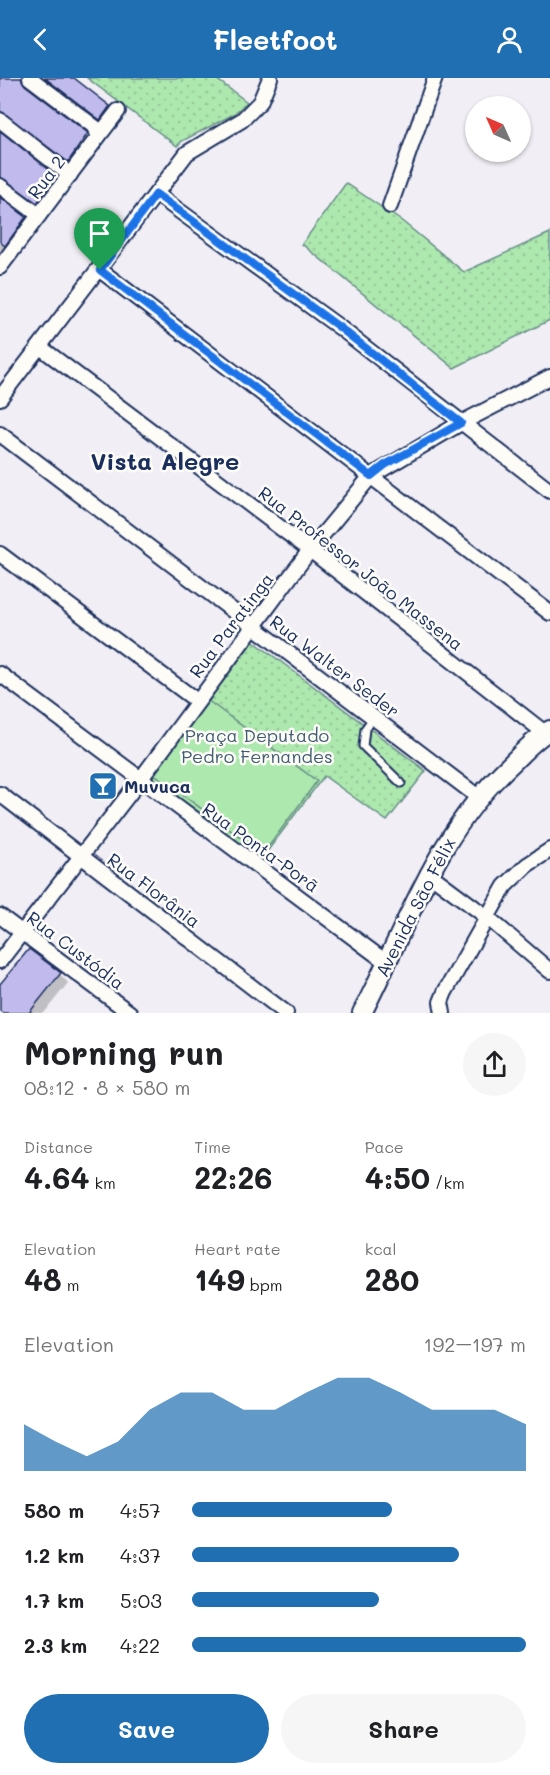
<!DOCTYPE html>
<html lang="en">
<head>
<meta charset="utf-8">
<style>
	:root { --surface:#fff; --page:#f6f6f6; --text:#202124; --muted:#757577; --accent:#1f6fb2 }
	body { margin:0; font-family:Mali,sans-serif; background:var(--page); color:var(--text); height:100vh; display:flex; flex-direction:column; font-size:22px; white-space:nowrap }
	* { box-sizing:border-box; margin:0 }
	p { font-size:20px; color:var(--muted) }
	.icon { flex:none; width:33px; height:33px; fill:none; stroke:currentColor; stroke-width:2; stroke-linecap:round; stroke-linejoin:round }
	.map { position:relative; height:935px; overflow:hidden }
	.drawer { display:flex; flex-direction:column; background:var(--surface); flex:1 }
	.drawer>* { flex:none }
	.needle { width:39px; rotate:315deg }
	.controls { position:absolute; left:465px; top:18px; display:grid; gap:12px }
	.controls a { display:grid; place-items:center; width:66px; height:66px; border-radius:50%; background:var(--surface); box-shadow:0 2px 4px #0004; font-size:30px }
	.pin { position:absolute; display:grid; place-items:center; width:51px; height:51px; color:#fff; margin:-62px -26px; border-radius:50% 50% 50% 0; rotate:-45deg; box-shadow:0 0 6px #0007 }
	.pin .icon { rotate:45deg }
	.round { display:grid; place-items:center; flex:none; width:63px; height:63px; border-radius:32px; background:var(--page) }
	.headline { display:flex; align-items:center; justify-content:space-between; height:102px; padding:0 24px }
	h1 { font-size:33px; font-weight:800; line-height:45px }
	.stats { display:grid; grid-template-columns:repeat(3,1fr); gap:9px; height:102px; padding:6px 24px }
	.stats div { display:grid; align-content:center }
	.stats b { font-size:30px; font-weight:800 }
	.stats small { font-size:16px; font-weight:400 }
	.stats p { font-size:16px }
	.chart { height:168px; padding:12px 24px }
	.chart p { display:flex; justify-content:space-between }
	.chart svg { width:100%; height:108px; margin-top:6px; fill:var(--accent); opacity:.7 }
	.action { display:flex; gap:12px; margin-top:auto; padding:12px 24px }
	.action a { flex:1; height:69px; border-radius:36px; background:var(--accent); color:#fff; font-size:24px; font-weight:800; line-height:69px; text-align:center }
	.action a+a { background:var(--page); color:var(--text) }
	ul { padding:0 24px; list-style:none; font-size:20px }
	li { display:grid; grid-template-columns:96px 72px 1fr; align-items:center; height:45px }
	li i { height:15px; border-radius:8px; background:var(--accent) }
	header { display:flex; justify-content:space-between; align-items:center; height:78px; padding:0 24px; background:var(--accent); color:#fff; font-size:27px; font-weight:800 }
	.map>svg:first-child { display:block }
</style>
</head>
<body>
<header><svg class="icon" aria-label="back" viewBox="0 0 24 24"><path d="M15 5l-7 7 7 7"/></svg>Fleetfoot<svg class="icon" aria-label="person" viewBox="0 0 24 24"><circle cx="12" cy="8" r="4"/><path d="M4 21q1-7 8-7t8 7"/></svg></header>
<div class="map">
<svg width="550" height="935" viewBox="0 0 550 935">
	<defs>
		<pattern id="grass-dots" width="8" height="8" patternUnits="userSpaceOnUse" patternTransform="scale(1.5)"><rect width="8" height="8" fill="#ade8ae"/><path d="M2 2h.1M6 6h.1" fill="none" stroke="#94c798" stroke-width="1.8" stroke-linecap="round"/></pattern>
	</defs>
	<rect width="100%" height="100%" fill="#f1eff5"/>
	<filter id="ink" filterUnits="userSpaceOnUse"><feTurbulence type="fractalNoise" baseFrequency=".0167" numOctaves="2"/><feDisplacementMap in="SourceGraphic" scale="12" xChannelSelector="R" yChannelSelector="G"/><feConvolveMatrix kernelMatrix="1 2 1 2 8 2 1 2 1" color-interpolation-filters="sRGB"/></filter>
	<g filter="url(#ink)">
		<g fill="url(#grass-dots)" stroke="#648c86" stroke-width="1.5">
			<path d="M87,0H215L247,24L234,36L182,63L177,68Z"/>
			<path d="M346,105L403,144L464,194L550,155V242L454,290L302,166Z"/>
			<path d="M248,559L426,693L387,743L324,698L257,787L144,701Z"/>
		</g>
		<path fill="#ade8ae" stroke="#648c86" stroke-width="1.5" d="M207,622L317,703L263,776L153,695Z"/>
		<g fill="#0003">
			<path d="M0,0H26L24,4L28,11L91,62L73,87L11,39L6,36L0,39Z"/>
			<path d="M46,0H71L113,33L105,45Z"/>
			<path d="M0,55L60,103L42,127L10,104L0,105Z"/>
			<path d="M0,121L30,144L0,184Z"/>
			<path d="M60,896L68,905L44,935H3L0,933V908Z"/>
		</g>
		<g fill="#c1bbed" stroke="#1b2f5e" stroke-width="1.5">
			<path d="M0,0H21L25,7L88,55L68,84L0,33Z"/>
			<path d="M45,0H74L110,28L100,42Z"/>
			<path d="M0,53L57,98L37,125L0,99Z"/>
			<path d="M0,119L26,139L5,168L0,164Z"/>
			<path d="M29,871L61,895L29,935H3L0,933V906Z"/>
		</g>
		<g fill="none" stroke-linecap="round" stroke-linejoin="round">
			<g stroke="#1b2f5e" stroke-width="11">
				<path id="lane" d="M373,640L365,651L363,668L401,705"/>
			</g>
			<g stroke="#1b2f5e" stroke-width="18">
				<g id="street">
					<path d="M0,42L70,97"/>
					<path d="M98,59L118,33"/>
					<path d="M0,108L39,137"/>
					<path d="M156,116L339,249L550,413"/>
					<path d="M390,128L435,0"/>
					<path d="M0,189L98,59L96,50L30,0"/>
					<path d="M100,192L550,535"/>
					<path d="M40,269L310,472L545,655"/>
					<path d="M0,320L187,75L242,42L260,24L270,0"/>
					<path d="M0,356L477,718"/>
					<path d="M0,476L197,623"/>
					<path d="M0,596L386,884"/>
					<path d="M0,716L286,935"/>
					<path d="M428,795L487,839L550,893"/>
					<path d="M0,838L130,935"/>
					<path d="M0,883L140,702L310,472L371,398L461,345L550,299"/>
					<path d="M443,935L441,924L445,914L505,808L527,787L550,772"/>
				</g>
			</g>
			<g stroke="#1b2f5e" stroke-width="22">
				<path id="secondary" d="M362,935C408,846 436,755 512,685C524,673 536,660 550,652"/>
			</g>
			<use href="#lane" stroke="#fdfcf7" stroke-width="7"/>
			<use href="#street" stroke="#fdfcf7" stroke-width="14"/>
			<use href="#secondary" stroke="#fdfcf7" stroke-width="18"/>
		</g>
	</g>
	<g fill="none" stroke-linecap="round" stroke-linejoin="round" filter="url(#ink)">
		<g stroke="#fff" stroke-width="12">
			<path id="route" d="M156,116L339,249L461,345L385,387L371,398L100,192Z"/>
		</g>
		<use href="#route" stroke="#1a73e8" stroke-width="8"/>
	</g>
	<defs>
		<g id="bar-square" transform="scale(1.5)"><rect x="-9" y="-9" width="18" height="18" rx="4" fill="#1f6fb2" stroke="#fdfcf7"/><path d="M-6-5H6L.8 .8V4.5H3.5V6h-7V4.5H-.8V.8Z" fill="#fff"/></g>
	</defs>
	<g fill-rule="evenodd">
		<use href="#bar-square" x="103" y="708"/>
	</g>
	<g text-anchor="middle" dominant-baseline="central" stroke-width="5" stroke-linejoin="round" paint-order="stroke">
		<g font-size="18" fill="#1b2f5e" stroke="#fdfcf7">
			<text transform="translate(46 99) rotate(-53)">Rua 2</text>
			<text transform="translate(361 490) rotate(38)">Rua Professor João Massena</text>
			<text transform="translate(231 547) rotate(-53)">Rua Paratinga</text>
			<text transform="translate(335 588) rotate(37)">Rua Walter Seder</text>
			<text transform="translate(261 769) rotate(36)">Rua Ponta-Porã</text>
			<text transform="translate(154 812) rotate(37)">Rua Florânia</text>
			<text transform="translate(415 829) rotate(-63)">Avenida São Félix</text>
			<text transform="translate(76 872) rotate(37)">Rua Custódia</text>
		</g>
		<g font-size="18" fill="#405d72" stroke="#fdfcf7">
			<text x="257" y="657">Praça Deputado<tspan x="257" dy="21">Pedro Fernandes</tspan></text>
		</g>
		<g font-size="18" font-weight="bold" fill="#1b2f5e" stroke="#fdfcf7" text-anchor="start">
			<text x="124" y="708">Muvuca</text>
		</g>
		<g font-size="24" font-weight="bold" fill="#1b2f5e" stroke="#fdfcf7">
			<text x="165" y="382">Vista Alegre</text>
		</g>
	</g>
</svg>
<div class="controls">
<a><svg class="needle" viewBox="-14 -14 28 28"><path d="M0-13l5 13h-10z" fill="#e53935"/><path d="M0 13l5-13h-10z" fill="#757577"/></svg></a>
</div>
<div class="pin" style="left:100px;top:192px;background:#1e9e55"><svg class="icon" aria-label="arrive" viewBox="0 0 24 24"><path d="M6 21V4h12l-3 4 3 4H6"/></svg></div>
</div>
<section class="drawer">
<div class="headline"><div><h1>Morning run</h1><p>08:12 · 8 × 580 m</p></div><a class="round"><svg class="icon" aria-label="share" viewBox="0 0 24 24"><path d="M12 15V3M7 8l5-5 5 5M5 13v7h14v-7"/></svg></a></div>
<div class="stats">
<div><p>Distance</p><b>4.64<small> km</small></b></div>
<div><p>Time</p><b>22:26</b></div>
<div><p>Pace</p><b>4:50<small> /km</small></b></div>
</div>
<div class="stats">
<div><p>Elevation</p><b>48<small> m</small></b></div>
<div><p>Heart rate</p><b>149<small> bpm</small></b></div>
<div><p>kcal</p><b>280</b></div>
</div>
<div class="chart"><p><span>Elevation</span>192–197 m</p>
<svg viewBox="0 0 160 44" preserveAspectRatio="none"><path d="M0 44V25L10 32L20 38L30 32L40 19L50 12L60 12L70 19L80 19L90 12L100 6L110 6L120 12L130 19L140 19L150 19L160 25V44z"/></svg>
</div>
<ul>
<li><b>580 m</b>4:57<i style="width:60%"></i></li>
<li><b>1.2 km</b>4:37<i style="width:80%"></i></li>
<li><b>1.7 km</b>5:03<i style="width:56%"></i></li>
<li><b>2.3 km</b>4:22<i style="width:100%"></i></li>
</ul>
<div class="action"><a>Save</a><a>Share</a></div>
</section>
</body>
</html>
